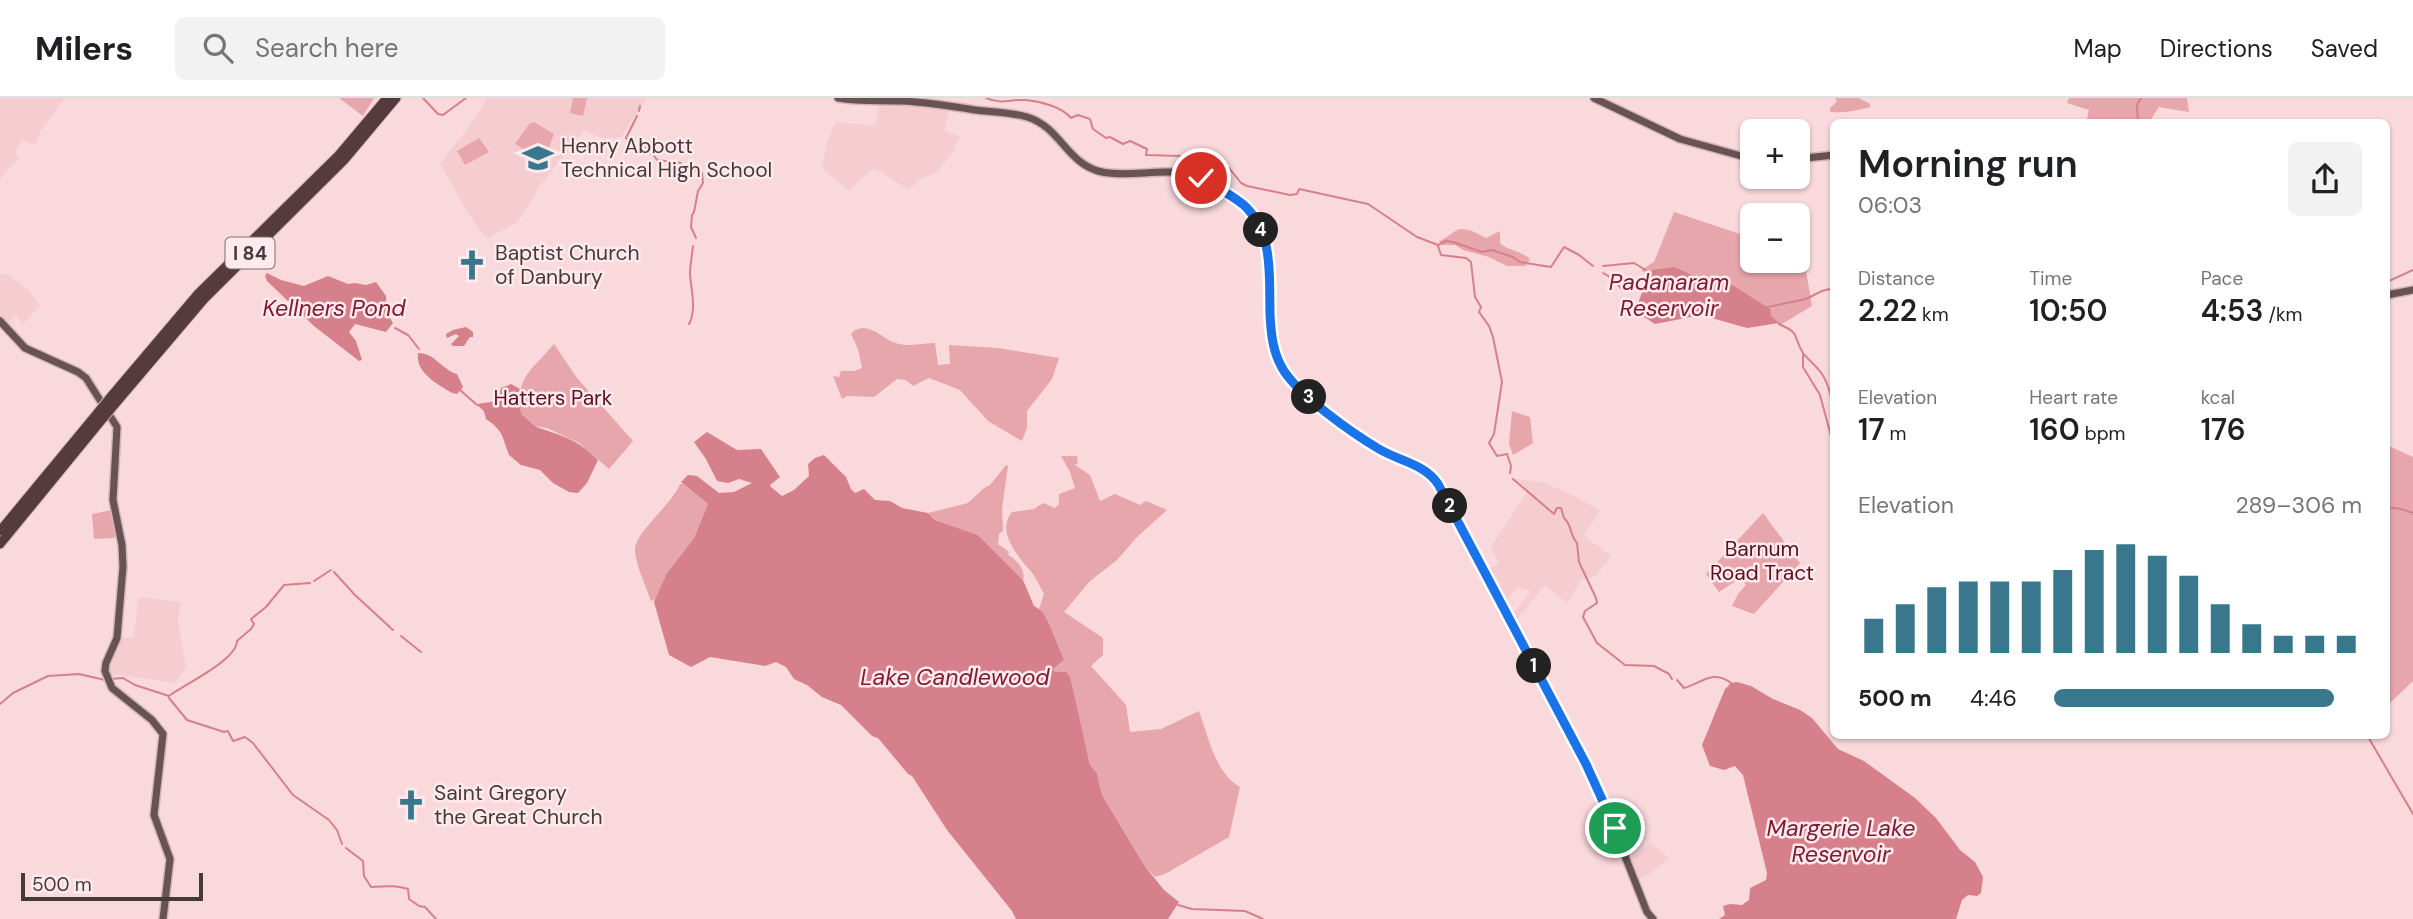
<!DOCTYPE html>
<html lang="en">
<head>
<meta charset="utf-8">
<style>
	:root { --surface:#fff; --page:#f2f2f2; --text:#202124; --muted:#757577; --line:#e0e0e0; --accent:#39788c }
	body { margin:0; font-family:"DM Sans",sans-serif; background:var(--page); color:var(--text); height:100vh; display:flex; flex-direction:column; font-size:26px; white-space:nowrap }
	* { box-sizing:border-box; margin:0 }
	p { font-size:23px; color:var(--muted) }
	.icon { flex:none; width:38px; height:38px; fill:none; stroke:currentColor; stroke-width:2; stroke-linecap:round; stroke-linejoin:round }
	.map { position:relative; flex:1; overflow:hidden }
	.panel { position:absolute; left:1830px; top:21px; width:560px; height:620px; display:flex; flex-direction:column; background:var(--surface); border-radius:10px; box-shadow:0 2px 5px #0004 }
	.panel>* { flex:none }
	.tools { position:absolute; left:1740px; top:21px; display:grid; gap:14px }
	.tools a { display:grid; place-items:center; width:70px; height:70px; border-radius:10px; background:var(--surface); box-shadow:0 2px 5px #0004; font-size:35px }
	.scale { position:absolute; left:21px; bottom:18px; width:182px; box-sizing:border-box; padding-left:7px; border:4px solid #46393a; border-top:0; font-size:19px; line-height:24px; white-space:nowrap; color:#46393a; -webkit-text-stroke:5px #feeaec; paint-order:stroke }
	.pin { position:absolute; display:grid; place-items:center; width:60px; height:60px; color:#fff; margin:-30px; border:4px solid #fff; border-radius:50%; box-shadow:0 2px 7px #0007 }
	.km { position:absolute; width:35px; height:35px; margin:-18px; border-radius:50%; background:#222; color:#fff; font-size:19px; line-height:35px; text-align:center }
	.round { display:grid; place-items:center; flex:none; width:74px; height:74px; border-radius:10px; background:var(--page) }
	.overview { display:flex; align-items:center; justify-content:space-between; height:119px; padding:0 28px }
	h1 { font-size:38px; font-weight:600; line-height:52px }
	.figures { display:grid; grid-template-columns:repeat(3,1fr); gap:10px; height:119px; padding:7px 28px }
	.figures div { display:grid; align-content:center }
	.figures b { font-size:30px; font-weight:600 }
	.figures small { font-size:19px; font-weight:400 }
	.figures p { font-size:19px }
	.chart { height:196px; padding:14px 28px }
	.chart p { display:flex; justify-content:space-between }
	.chart svg { width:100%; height:126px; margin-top:7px; stroke:var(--accent); stroke-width:6 }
	ul { padding:0 28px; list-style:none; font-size:23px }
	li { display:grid; grid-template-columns:112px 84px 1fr; align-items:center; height:52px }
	li i { height:18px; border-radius:9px; background:var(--accent) }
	header { display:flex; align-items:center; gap:42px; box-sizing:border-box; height:98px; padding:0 35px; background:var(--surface); border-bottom:2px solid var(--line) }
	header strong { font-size:33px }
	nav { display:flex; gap:38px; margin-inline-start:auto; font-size:24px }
	.search { width:490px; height:63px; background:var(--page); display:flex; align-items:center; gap:18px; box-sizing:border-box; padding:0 24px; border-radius:10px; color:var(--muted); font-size:26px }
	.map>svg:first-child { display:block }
</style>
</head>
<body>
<header>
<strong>Milers</strong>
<div class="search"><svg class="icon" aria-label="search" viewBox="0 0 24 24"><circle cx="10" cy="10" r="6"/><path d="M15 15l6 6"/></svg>Search here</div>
<nav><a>Map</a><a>Directions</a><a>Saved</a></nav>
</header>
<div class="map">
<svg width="2413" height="821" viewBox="0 0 2413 821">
	<rect width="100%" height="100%" fill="#f9d9dc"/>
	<g fill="#f5ccd0">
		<path d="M0,0H65L41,32L35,47L21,42L15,57L19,59L0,81Z"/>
		<path d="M487,0H647L621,39L604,40L584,33L538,90L519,123L487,141L469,117L440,66L471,26Z"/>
		<path d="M879,4L949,10L945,33L960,38L954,51L955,54H953L937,74L919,82L909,92L881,74L872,71L849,93L822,71L827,45L836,24L876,28Z"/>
		<path d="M0,176H7L27,190L40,208L23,226L16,218L5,226L0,221Z"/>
		<path d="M1517,381L1542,384L1575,398L1600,413L1584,438L1611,458L1596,478L1581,482L1567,505L1545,487L1514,525L1510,519L1531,493L1518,489L1504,506L1486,472L1499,465L1491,449L1528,393Z"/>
		<path d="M139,499L181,504L178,523L186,569L175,585L107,575L108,567L119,540H133Z"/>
		<path d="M1651,745L1669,760L1648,777L1637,782L1629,762Z"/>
	</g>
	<g fill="#e6a6ac">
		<path d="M339,0H374L363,18Z"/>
		<path d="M573,0H587L583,18L570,15Z"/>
		<path d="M1835,0H1859L1870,6V9C1856,13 1845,15 1830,14V10L1837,3Z"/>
		<path d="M2069,0H2187L2189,14L2159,9L2149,24H2083L2087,21L2089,12L2067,5Z"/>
		<path d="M534,24L554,36L549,49L535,56L527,54L515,46L529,26Z"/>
		<path d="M479,40L489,54L465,67L457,53Z"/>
		<path d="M1674,114L1752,140V163H1797V159L1804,161L1812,208L1780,227L1771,220L1769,209L1666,171L1647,176L1641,172L1654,164Z"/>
		<path d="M1460,131L1470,132L1486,140L1500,133V145C1508,153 1522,153 1530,161L1526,168H1507L1489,159L1463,152L1455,147H1442L1439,143C1448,140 1451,134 1460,131Z"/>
		<path d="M862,230C878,231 885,243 899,246C911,249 923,245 935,245L938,267L950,266L949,247L998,250L1059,260L1052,281L1027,313V330L1022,343L988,323L960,292L929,280L913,288L906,282L897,281L874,299L847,298L842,301L833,278L839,279L841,273H854L862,270L858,251L851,236L855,232Z"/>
		<path d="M554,246L577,280L633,343L609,371L579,345L547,330L534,328L520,316C516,278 531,273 554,246Z"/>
		<path d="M1512,313L1530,319L1533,345L1513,357L1509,346Z"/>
		<path d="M2387,347L2413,359V583L2387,608Z"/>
		<path d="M1061,358H1077L1078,365L1075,367L1090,377L1100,403L1115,396L1140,407L1146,403L1167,412L1137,439L1117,462L1090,483L1064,514L1103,540V557L1091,568L1126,607L1130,634L1161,631L1199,613C1208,638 1215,675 1240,689L1229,739L1165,776L1155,779L1144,767L1102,697L1098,680L1090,667L1072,593L1063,574H1055L1053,571L1064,562L1042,513L1039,511L1044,496C1040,489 1037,482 1033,476C1020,461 995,434 1012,414L1034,411L1043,405L1055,410L1059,406V396L1075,390L1070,374Z"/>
		<path d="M1006,367L1008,368L1002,411L1003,433L999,436L998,446L1009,454L1008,457C1017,461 1026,473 1023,482L978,437L935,422L928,415L968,405L984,390L990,387Z"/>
		<path d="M680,386H683L708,406L694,440L667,475L657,500L651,503C647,490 634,463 635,450C638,432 672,406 680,386Z"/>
		<path d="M112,412L117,434L114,440L94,441L92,416Z"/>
		<path d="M1763,415L1800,465L1754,516L1732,508L1738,496L1746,487L1740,480L1719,494L1706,476Z"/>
	</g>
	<g fill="#d5808b">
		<path d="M1674,169L1694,178L1712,180L1734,188L1770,211L1771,218L1779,225L1747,230L1701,217L1655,226L1635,213L1649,176L1652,172Z"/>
		<path d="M267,175L281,182L304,188L328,178L348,186L355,185L366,187L376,184L386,198L387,215L393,225L386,234L355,226L349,234L356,243L362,262L359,263L314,228L267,183L265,178Z"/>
		<path d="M466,229L473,234V239H470L464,248H453L451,246L459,238L456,236L447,240L446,236L453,232Z"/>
		<path d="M418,255C435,255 441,271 457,276L463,289L457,296L452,295C437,286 415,274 418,255Z"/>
		<path d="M511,286L520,291L518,297L521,316C526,320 533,328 539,330C565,339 577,341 598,362L587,385L578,395L569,394L553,385L540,372L521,367L509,357C502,339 504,333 486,321L484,313L477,307C483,303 494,307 498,299C500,297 500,293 501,290Z"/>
		<path d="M707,334L737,352L761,351L780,379L770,387L771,389L782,398L794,392L809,378L808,366L815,360L824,357L846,379L851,391L855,395L864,391L875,402L890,403L902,410L928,415L935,422L978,437L1023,482L1034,508L1042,513L1049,526L1064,562L1053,571L1055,574H1066L1070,579L1090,667L1097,676L1102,697L1144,767L1164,792L1179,804L1168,821H1016L1012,813L947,732L912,678L908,676L878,640L872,638L841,607L822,599L807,587L794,581L786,569L776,564L765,568L710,559L691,569L669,557L654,504L667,475L694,440L708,406L681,384L688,377L697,378L719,395L734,394L752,385L739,381L728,385L717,383L706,361L694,344Z"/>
		<path d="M1737,584L1751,588L1773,601L1800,612L1812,620L1838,651L1864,663L1915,700L1936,720L1960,752L1975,764L1983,779L1981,795L1977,798L1968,797L1962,802L1956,821H1719L1725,817L1723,808L1730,806L1742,807L1749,802L1750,790L1766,782L1767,775L1743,677L1735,668L1724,672L1710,668L1702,647L1725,591L1731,585Z"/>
	</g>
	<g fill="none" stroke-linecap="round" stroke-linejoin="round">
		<g stroke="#d5808b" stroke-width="2">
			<path d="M423,0L438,16L443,17L466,0"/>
			<path d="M986,0C1003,7 1009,1 1025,2C1040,3 1062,9 1071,20L1078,17L1090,21L1093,31L1106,40L1110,39L1123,46L1130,43L1147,51L1146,57L1180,58L1204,65L1220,66L1229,70L1241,85L1247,88L1290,97L1297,96L1299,91L1368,106L1417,139L1438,147L1446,143L1453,144L1482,154L1492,152L1513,159L1520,164L1551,169L1564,149L1579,157L1593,168"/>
			<path d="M639,13L640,8"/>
			<path d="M637,18L626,40L635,49L642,47L647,48L645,54L653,56L657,62L681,65L684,70L702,75L703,85L698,93L694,114L692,117L691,129L696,140"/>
			<path d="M2138,24L2137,7L2141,0"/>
			<path d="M1438,148L1441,157L1466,160L1471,164L1475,199L1481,209L1479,214L1489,228L1493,239L1502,284L1494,336L1489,345L1497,358L1507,356L1511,368L1510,375"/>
			<path d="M1603,168L1634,165L1649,174"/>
			<path d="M1603,175L1610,179L1624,193"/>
			<path d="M2387,184L2413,172"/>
			<path d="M1763,210L1806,201L1822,193L1834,190"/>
			<path d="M689,226C697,211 691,192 690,176C690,168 692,157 693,148"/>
			<path d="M1779,226C1803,237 1791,236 1803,255C1808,262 1817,268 1822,276C1829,286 1830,297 1834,308"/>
			<path d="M395,230L408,237L419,251"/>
			<path d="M1803,256V269L1820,297L1834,349"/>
			<path d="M459,291L477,307"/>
			<path d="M1513,381L1554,416L1557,410H1561L1564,420C1572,427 1570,438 1577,445L1579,464L1596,500L1597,505L1585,513L1583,519L1597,545L1620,563L1625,567L1654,568L1669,576L1672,581"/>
			<path d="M2387,409L2401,411L2413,415"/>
			<path d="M334,474L355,497L393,532"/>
			<path d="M314,483L331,472"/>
			<path d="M401,538L421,554"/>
			<path d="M111,581L123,580L135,587L169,598C185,586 237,562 237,543L251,531L254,526L251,521L266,509L284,487L310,485"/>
			<path d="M1677,582L1684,590C1702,585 1713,571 1731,585"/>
			<path d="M169,600L187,622L224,634L228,633L233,643L245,639L253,645L293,697L329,722L337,732L342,746"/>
			<path d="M0,606L13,595L48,578L79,576L105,582"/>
			<path d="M2367,637L2413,716"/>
			<path d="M346,750L363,763L364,778L371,789C384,789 394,786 408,791L409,801L419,808L425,809L436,821"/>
			<path d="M1178,807L1192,811L1245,813L1263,821"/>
		</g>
		<g stroke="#d2b6b8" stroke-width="10">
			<g id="major">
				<path d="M838,0C860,4 880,2 901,3C926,4 951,8 975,12C992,14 1011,14 1027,19C1061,29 1066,66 1102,74C1131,80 1163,69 1192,77C1204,80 1214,88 1224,95C1236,103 1248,109 1255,122C1286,171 1252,237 1292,283C1311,306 1354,336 1380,351C1397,361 1422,365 1435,381L1585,666L1606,710L1647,814L1653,821"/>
				<path d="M1594,0L1680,41L1752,61"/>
				<path d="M1797,61L1834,57"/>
				<path d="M2387,197L2413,192"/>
				<path d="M0,223L25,250L78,274L86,280L117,329L113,402L122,447L123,469L117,540L106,565L105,573L112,590L152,622L163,636L154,717L170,761L163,821"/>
			</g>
		</g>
		<g stroke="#d2b6b8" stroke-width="11">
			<g id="highway">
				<path d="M109,301L198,196L339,57L387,0"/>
				<path d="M114,307L204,201L344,62L396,0"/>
				<path d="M0,433L100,312"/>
				<path d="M0,446L104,319"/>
			</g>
		</g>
		<use href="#major" stroke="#695254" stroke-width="7"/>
		<use href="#highway" stroke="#553b3e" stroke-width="9"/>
		<g stroke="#d2b6b8" stroke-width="11" stroke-linecap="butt">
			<g id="highway-bridge">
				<path d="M100,312L109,301"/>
				<path d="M104,319L114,307"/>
			</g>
		</g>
		<use href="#highway-bridge" stroke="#553b3e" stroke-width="9"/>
	</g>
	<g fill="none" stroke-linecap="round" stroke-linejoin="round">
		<g stroke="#fff" stroke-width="14">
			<path id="route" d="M1201,80C1216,89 1234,98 1246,109C1274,137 1269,181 1270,216C1271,237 1273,256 1284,273C1301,299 1352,335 1379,351C1399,363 1425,366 1438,386L1586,666L1615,730"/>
		</g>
		<use href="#route" stroke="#1a73e8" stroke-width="9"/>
	</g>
	<defs>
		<g id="school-bare" transform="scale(2.415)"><path d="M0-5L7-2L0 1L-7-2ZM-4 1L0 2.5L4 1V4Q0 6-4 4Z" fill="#39788c" stroke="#feeaec" stroke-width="2.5" paint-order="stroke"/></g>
		<g id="church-bare" transform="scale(2.415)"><path d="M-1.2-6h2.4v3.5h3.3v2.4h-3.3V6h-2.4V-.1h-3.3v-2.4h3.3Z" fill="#39788c" stroke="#feeaec" stroke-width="2.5" paint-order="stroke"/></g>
	</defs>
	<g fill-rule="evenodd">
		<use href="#school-bare" x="538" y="60"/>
		<use href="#church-bare" x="472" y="167"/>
		<use href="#church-bare" x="411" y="707"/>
	</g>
	<g text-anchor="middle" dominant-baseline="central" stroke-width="5" stroke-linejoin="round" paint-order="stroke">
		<rect fill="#feeaec" stroke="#7d6e6f" stroke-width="2" x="225.5" y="139.5" width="49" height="31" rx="5"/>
		<g font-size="19" font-weight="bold" fill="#46393a">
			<text x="250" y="155">I 84</text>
		</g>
		<g font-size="21" fill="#46393a" stroke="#feeaec" text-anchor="start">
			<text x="561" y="48">Henry Abbott<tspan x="561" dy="24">Technical High School</tspan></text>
			<text x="495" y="155">Baptist Church<tspan x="495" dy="24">of Danbury</tspan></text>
			<text x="434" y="695">Saint Gregory<tspan x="434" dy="24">the Great Church</tspan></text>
		</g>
		<g font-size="21" fill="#5c0e22" stroke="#feeaec">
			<text x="553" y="300">Hatters Park</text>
			<text x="1762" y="451">Barnum<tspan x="1762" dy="24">Road Tract</tspan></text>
		</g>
		<g font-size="23" font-style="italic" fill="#811b35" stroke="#feeaec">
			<text x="1669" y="184">Padanaram<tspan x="1669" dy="26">Reservoir</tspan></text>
			<text x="334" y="210">Kellners Pond</text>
			<text x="955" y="579">Lake Candlewood</text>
			<text x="1841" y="730">Margerie Lake<tspan x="1841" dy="26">Reservoir</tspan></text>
		</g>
	</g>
</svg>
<div class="tools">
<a>+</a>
<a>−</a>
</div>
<div class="scale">500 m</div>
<div class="pin" style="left:1615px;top:730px;background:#1e9e55"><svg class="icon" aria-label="arrive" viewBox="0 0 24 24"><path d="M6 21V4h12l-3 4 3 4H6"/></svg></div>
<div class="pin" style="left:1201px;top:80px;background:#d93025"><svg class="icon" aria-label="check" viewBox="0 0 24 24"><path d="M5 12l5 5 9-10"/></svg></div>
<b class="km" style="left:1534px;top:568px">1</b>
<b class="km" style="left:1450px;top:408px">2</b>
<b class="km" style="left:1309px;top:299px">3</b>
<b class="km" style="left:1261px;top:132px">4</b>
<section class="panel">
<div class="overview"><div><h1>Morning run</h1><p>06:03</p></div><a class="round"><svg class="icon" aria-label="share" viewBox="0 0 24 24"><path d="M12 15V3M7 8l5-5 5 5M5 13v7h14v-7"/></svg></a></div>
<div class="figures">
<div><p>Distance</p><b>2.22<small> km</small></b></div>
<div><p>Time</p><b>10:50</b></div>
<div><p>Pace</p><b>4:53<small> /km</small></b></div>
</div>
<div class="figures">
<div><p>Elevation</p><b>17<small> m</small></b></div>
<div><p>Heart rate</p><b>160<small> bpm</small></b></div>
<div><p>kcal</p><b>176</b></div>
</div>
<div class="chart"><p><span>Elevation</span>289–306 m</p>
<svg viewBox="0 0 160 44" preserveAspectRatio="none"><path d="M5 44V32M15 44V27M25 44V21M35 44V19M45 44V19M55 44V19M65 44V15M75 44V8M85 44V6M95 44V10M105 44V17M115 44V27M125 44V34M135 44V38M145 44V38M155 44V38"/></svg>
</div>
<ul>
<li><b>500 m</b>4:46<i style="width:91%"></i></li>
</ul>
</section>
</div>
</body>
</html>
